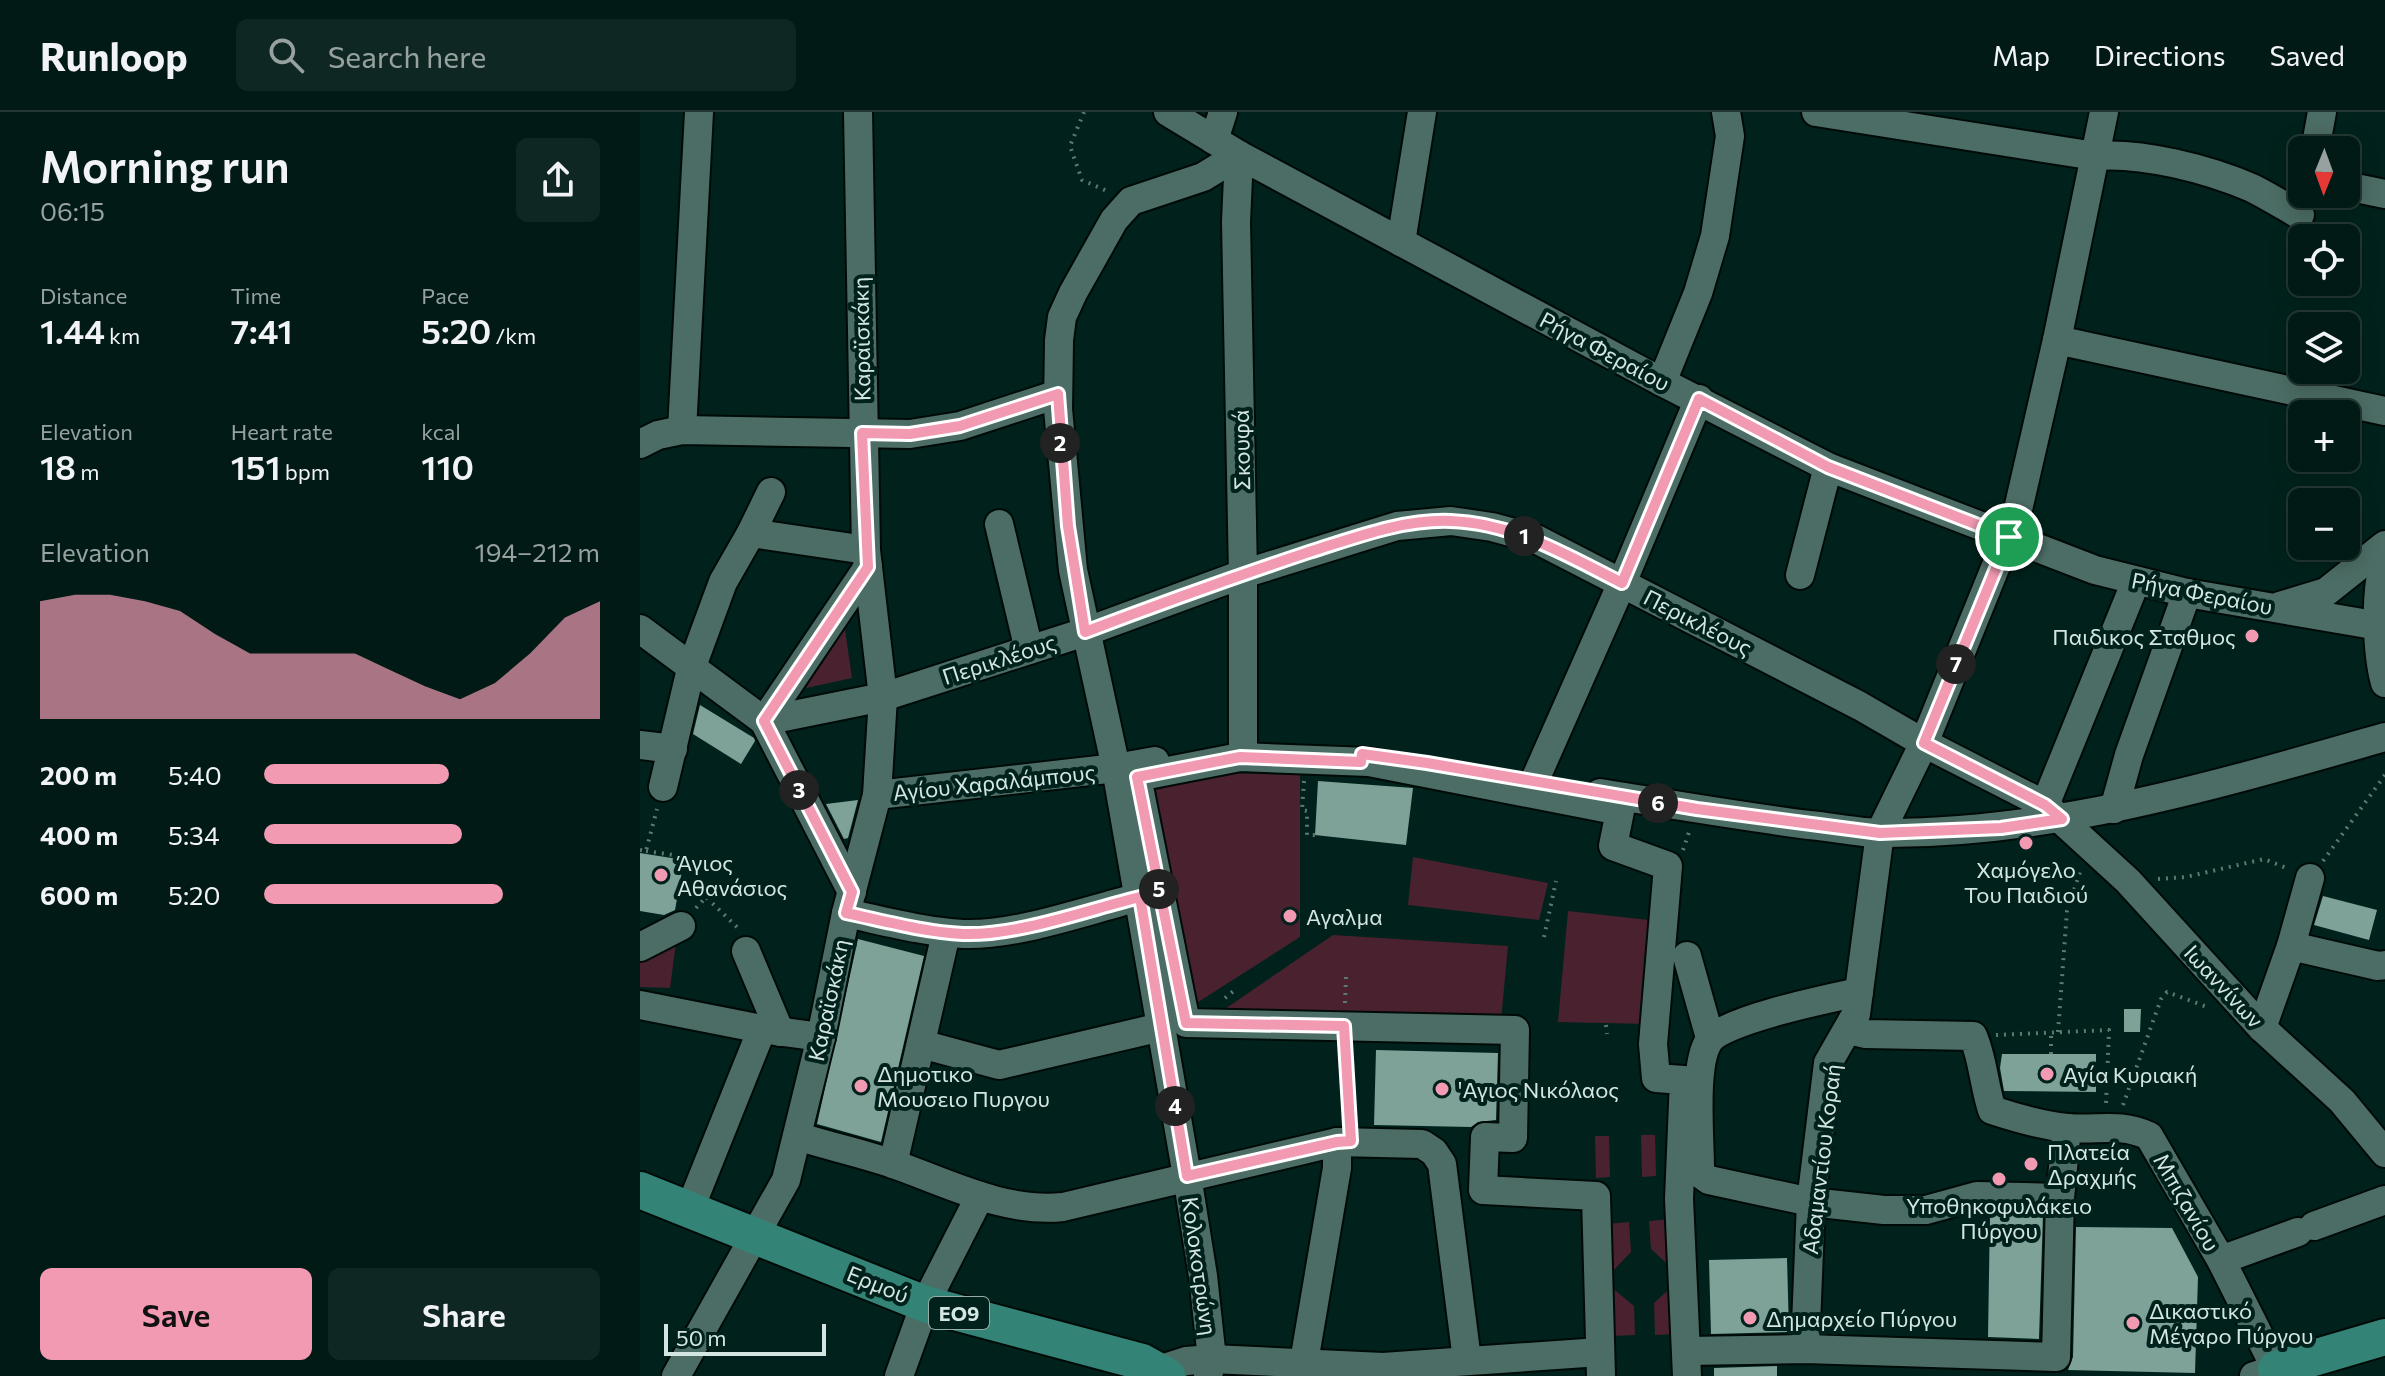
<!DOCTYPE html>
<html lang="en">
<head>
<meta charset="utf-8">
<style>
	:root { --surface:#011a15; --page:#0f2722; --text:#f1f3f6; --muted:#96a1a0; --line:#233834; --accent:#f19ab2 }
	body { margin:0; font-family:Commissioner,sans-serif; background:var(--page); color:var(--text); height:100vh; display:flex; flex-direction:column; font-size:30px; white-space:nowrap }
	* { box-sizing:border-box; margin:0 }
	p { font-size:26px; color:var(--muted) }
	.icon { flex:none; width:44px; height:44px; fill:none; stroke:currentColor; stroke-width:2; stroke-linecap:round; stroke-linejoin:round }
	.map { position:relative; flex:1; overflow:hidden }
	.drawer { display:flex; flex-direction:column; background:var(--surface); width:640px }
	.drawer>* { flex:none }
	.needle { width:52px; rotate:181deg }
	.controls { position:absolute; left:1648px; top:24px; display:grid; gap:16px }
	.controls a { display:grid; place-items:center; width:72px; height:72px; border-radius:12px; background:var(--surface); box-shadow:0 4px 20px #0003,0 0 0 2px var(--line); font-size:40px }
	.scale { position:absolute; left:24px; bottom:20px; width:162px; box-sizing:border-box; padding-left:8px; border:4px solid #d4e6e1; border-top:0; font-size:22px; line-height:28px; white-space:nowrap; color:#d4e6e1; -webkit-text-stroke:6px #01221c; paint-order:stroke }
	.pin { position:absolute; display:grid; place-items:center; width:68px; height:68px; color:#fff; margin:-34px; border:4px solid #fff; border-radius:50%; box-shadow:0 2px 8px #0007 }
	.km { position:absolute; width:40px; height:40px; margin:-20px; border-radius:50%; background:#222; color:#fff; font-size:22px; line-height:40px; text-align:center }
	.round { display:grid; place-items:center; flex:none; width:84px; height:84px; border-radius:12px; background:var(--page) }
	.summary { display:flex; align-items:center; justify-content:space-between; height:136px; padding:0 40px }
	h1 { font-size:44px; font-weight:600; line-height:60px }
	.figures { display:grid; grid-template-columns:repeat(3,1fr); gap:12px; height:136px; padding:8px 40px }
	.figures div { display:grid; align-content:center }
	.figures b { font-size:34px; font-weight:600 }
	.figures small { font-size:22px; font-weight:400 }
	.figures p { font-size:22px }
	.chart { height:224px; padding:16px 40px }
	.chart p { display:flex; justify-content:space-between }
	.chart svg { width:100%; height:144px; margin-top:8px; fill:var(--accent); opacity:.7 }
	.action { display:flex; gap:16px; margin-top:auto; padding:16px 40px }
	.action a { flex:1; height:92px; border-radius:12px; background:var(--accent); color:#111; font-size:32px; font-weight:600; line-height:92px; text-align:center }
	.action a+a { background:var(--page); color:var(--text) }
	ul { padding:0 40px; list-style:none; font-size:26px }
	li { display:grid; grid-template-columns:128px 96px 1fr; align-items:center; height:60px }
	li i { height:20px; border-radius:10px; background:var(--accent) }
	header { display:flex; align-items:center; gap:48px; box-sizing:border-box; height:112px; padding:0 40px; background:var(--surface); border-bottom:2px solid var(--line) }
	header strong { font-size:38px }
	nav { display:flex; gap:44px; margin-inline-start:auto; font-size:28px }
	.search { width:560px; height:72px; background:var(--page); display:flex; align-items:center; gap:20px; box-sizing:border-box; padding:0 28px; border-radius:12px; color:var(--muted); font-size:30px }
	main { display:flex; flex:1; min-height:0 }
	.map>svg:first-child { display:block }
</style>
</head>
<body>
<header>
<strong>Runloop</strong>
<div class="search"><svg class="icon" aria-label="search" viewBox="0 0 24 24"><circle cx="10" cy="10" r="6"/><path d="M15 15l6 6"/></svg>Search here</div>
<nav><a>Map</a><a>Directions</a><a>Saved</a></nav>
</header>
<main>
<section class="drawer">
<div class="summary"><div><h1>Morning run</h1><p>06:15</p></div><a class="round"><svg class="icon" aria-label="share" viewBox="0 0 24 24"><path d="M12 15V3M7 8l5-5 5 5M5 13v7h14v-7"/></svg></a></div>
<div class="figures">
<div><p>Distance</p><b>1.44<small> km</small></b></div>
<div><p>Time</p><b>7:41</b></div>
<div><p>Pace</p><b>5:20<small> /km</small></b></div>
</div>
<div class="figures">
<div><p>Elevation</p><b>18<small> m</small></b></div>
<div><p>Heart rate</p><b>151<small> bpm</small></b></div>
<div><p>kcal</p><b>110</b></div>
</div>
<div class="chart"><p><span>Elevation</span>194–212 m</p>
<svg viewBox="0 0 160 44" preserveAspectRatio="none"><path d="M0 44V8L10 6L20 6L30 8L40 11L50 18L60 24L70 24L80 24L90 24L100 29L110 34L120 38L130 33L140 24L150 13L160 8V44z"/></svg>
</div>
<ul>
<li><b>200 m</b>5:40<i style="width:55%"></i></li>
<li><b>400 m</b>5:34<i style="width:59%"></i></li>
<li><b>600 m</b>5:20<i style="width:71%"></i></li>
</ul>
<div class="action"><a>Save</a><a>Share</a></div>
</section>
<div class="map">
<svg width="1745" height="1264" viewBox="0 0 1745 1264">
	<rect width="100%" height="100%" fill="#01221c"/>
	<g fill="#4a212e">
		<path d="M204,511L212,566L166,576Z"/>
		<path d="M582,661L660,663V825L552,894L501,682Z"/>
		<path d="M773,745L908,771L899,808L768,793Z"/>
		<path d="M928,799L1018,809L1009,912L918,910Z"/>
		<path d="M693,823L868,834L860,919L576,903Z"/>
		<path d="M36,831L30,876L0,875V845Z"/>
		<path d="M1001,1023H1015L1016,1064L1002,1065Z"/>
		<path d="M955,1024H969L970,1065L956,1066Z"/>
		<path d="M1032,1107L1034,1158L1011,1137L1009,1109Z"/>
		<path d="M989,1110L991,1140L970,1162L967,1112Z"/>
		<path d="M1035,1172L1038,1222L1015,1223L1014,1191Z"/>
		<path d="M970,1174L994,1194L995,1223L972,1224Z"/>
	</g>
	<g fill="#7ea198">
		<path d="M60,593L114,626L115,629L101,652L53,622Z"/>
		<path d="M678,669L773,676L766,733L675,723Z"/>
		<path d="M218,688L208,726L204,727L186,692Z"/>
		<path d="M0,741L44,748L35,798L24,803L0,799Z"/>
		<path d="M1683,784L1737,798L1729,828L1674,813Z"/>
		<path d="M218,827L284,844L241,1030L177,1012Z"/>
		<path d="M1484,897H1501L1500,920H1484Z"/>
		<path d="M736,938L858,941L856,1008L838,1010L831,1015L734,1013Z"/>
		<path d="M1362,942H1456V980L1364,979L1360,956Z"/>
		<path d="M1350,1101L1403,1103L1399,1227L1348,1225Z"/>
		<path d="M1436,1115L1532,1116L1558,1165L1555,1261L1428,1258L1433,1245Z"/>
		<path d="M1147,1146L1149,1220L1071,1222L1069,1148Z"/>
		<path d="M1137,1254V1264H1074V1256Z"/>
	</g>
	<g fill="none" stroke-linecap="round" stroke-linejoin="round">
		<g stroke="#000a07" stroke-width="32">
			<g id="minor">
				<path d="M528,0L599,43L1022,270L1188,355L1455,458L1547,481L1745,515"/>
				<path d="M1176,0L1455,44C1502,40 1568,57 1612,76C1628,84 1644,94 1660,103"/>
				<path d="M574,28L583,0"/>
				<path d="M1675,38L1682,0"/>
				<path d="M599,43L596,110L603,462V634"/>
				<path d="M1706,74L1745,82"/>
				<path d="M761,130L782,0"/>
				<path d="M1417,228L1745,299"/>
				<path d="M1022,270L1058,181L1075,124L1090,24L1086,0"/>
				<path d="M42,318L59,0"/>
				<path d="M0,332L18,323L42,318L270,322L320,314L418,282"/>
				<path d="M359,412L389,538"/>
				<path d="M111,421L226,438"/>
				<path d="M1745,450C1734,477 1737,542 1745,571"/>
				<path d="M1160,463L1188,355"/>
				<path d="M1640,494L1686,480L1745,433"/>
				<path d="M0,517L124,609L212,780"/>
				<path d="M124,609L243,585L445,520L603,462L757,414L811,409L852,415L896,427L1220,594L1284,631L1405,693L1488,769L1622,916L1702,989L1745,1041"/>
				<path d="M124,609L228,455"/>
				<path d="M0,633L33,637"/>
				<path d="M894,670L982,471L1059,287"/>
				<path d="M23,675L51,557L83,470L111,421L131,380"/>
				<path d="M960,681C1030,692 1099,704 1169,713C1193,715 1218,721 1242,721C1415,722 1580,672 1745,625"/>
				<path d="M237,683L476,656L515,649"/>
				<path d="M1405,693L1496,469"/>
				<path d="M1474,697L1489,643L1547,481"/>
				<path d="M206,801C244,809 284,820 323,822C377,824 447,798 500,785"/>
				<path d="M1651,834L1738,854L1745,853"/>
				<path d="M0,835L41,814"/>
				<path d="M106,839L140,920"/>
				<path d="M1047,844L1070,926"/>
				<path d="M1219,880C1191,886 1083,908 1069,929C1053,952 1060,1026 1060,1056L1062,1063L1069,1068L1171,1090L1244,1098H1286L1337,1084L1420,1086L1427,1016"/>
				<path d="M0,893L122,917L181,925"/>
				<path d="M1622,916L1651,834L1670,766"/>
				<path d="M1209,918L1226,922L1333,924C1343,947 1344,974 1352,998C1376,1006 1401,1013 1427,1016C1458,1019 1478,1010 1509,1024L1581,1148L1636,1257L1614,1264"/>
				<path d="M281,932L359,953L521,915"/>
				<path d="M160,1025C192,1035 225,1042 256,1053C310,1072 365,1101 423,1095L697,1030L782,1032L794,1040L802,1052L827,1248"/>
				<path d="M253,1052L305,826"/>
				<path d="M49,1099L122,917"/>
				<path d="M1674,1114L1745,1088"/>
				<path d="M1581,1148L1658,1120"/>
				<path d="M1165,1237L1171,1090L1188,951L1216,902L1240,721L1284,631L1377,402L1417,228L1464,0"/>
				<path d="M1046,1239L1165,1237L1416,1245L1420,1086"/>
				<path d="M664,1250L697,1056V1030"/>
				<path d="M518,1258L546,1249L572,1247L743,1255L960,1240"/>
				<path d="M36,1264L146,1068L181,925L206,801L237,683L243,585L226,438L218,0"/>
				<path d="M259,1264L285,1192L340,1084"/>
				<path d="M568,1264L572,1247L563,1164L547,1064L476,656L433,458L418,297L419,228L422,205L433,181L474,108L491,89L563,65L599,43"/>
				<path d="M961,1264L956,1084L843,1078L845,1025L873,1026L875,918L546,911L497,665L600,645L729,650L980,699L973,734L1028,754L1013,932L1016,966L1044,968L1039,1087L1047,1264"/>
			</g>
		</g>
		<g stroke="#000a07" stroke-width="40">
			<g id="major">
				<path d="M0,1078L285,1192L502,1250L527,1264"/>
				<path d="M1640,1264L1636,1257L1745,1225"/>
			</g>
		</g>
		<g stroke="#5e7872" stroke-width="4" stroke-dasharray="2 6" stroke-linecap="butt">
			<path d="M444,0L430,34L442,68L467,79"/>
			<path d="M664,669L662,698L667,699V723H675"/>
			<path d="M0,738L6,739L17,697"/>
			<path d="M1043,738L1049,720"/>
			<path d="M6,739L47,745L66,785"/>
			<path d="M1683,749L1745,663"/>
			<path d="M1518,767L1546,765L1624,747L1649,757"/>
			<path d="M39,777L66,785"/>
			<path d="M56,796L66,785L100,818"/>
			<path d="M904,825L916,769"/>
			<path d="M585,886L596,877"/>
			<path d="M705,891L706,865"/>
			<path d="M966,913L967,922"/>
			<path d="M1418,920L1427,799L1441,757"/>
			<path d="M1356,923L1469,918L1466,992"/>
			<path d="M705,939L710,1006"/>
			<path d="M1411,942V921"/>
			<path d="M1456,962L1493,966"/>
			<path d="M1483,993L1521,887L1527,880L1570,896"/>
		</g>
		<use href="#minor" stroke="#4c6d65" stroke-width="28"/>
		<use href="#major" stroke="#338476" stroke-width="36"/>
	</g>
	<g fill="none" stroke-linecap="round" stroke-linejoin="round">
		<g stroke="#fff" stroke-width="16">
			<path id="route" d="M418,282L428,414L445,520C519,492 594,465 669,440C714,426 763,407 811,409C874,411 928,444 982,471L1059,287L1188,355L1369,425L1284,631L1405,693L1422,707L1361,716L1240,721L1057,697L787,651L722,642L721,650L600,645L497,665L546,911L704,914L711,1029L697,1030L547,1064L500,785C447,798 377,824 323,822C284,820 244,809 206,801L212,780L124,609L228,455L222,321L270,322L320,314Z"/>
		</g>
		<use href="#route" stroke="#f19ab2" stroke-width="10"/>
	</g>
	<g fill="#f19ab2" stroke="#01221c" stroke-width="3">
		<circle cx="1612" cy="524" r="8"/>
		<circle cx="1386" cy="731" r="8"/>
		<circle cx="21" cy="763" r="8"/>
		<circle cx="650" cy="804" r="8"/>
		<circle cx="1407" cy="962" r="8"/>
		<circle cx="221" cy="974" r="8"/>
		<circle cx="802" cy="977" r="8"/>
		<circle cx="1391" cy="1052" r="8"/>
		<circle cx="1359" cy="1067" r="8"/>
		<circle cx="1110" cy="1206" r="8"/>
		<circle cx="1493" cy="1211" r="8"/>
	</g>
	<g text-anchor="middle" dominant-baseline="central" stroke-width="8" stroke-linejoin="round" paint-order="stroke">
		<rect fill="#01221c" stroke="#95aba6" stroke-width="2" x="289" y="1185" width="60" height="32" rx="6"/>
		<g font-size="20" font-weight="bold" fill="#d4e6e1">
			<text x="319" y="1201">ΕΟ9</text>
		</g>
		<g font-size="22" fill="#d4e6e1" stroke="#01221c">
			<text transform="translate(221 227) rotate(-91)">Καραϊσκάκη</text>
			<text transform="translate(965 239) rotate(28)">Ρήγα Φεραίου</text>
			<text transform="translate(601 338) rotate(-91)">Σκουφά</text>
			<text transform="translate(1562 481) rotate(11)">Ρήγα Φεραίου</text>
			<text transform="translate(1058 510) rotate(27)">Περικλέους</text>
			<text transform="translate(359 547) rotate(-18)">Περικλέους</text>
			<text transform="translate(354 670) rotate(-6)">Αγίου Χαραλάμπους</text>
			<text transform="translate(1584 874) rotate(47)">Ιωαννίνων</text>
			<text transform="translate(188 888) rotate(-78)">Καραϊσκάκη</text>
			<text transform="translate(1181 1047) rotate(-83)">Αδαμαντίου Κοραή</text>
			<text transform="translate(1547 1090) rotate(60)">Μπιζανίου</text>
			<text transform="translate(560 1154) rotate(82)">Κολοκοτρώνη</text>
			<text transform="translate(238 1172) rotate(22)">Ερμού</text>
		</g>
		<g font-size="22" fill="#d4e6e1" stroke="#01221c" text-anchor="start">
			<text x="1596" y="524" text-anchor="end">Παιδικος Σταθμος</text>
			<text x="37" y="750">Άγιος<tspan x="37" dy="25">Αθανάσιος</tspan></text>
			<text x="1386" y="757" text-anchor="middle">Χαμόγελο<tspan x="1386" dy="25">Του Παιδιού</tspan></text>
			<text x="666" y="804">Αγαλμα</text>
			<text x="237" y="961">Δημοτικο<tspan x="237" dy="25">Μουσειο Πυργου</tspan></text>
			<text x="1423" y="962">Αγία Κυριακή</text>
			<text x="818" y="977">'Αγιος Νικόλαος</text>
			<text x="1407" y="1039">Πλατεία<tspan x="1407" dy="25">Δραχμής</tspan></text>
			<text x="1359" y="1093" text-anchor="middle">Υποθηκοφυλάκειο<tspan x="1359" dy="25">Πύργου</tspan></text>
			<text x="1509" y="1198">Δικαστικό<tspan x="1509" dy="25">Μέγαρο Πύργου</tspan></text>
			<text x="1126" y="1206">Δημαρχείο Πύργου</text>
		</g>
	</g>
</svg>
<div class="controls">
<a><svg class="needle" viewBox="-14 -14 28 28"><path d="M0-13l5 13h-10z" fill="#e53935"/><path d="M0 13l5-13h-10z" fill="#96a1a0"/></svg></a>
<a><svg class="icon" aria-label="locate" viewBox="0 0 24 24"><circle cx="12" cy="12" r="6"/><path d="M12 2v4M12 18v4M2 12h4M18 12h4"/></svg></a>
<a><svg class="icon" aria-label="layers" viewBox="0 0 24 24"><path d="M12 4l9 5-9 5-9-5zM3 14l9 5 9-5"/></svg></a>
<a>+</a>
<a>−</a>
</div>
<div class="scale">50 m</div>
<div class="pin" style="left:1369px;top:425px;background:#1e9e55"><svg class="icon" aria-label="arrive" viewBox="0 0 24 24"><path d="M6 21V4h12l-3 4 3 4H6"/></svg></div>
<b class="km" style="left:884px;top:424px">1</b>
<b class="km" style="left:420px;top:331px">2</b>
<b class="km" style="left:159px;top:678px">3</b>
<b class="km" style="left:535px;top:994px">4</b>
<b class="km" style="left:519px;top:777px">5</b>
<b class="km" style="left:1018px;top:691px">6</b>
<b class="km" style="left:1316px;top:552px">7</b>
</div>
</main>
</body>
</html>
